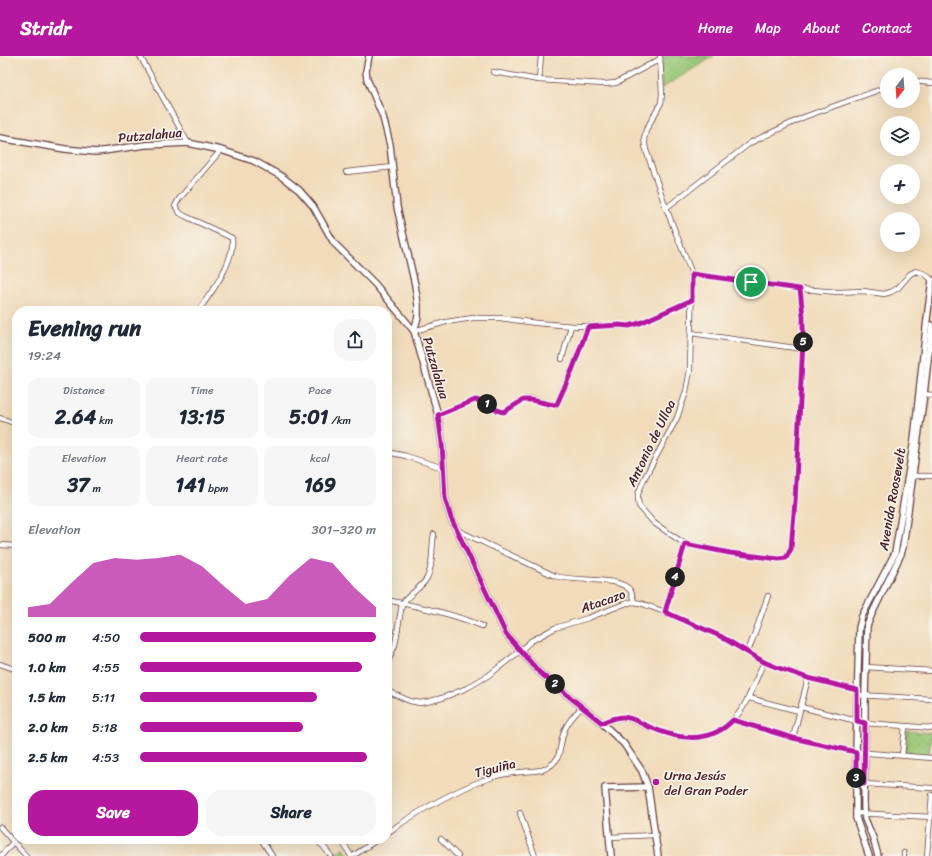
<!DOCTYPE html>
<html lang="en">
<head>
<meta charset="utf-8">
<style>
	:root { --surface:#fff; --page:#f6f6f7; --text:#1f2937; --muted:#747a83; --accent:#b5179e }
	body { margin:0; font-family:Sriracha,sans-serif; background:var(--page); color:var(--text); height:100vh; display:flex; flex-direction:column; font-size:15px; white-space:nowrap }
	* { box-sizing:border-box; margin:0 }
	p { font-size:13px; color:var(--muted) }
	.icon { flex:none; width:22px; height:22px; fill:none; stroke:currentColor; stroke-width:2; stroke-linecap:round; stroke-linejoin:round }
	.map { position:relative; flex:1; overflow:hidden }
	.details { position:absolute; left:12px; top:250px; width:380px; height:538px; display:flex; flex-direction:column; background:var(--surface); border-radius:16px; box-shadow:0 4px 16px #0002 }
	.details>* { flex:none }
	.needle { width:26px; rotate:197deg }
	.buttons { position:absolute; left:880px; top:12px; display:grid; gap:8px }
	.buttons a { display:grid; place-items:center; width:40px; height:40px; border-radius:50%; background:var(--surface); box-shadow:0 4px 16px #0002; font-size:20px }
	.pin { position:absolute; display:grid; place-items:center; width:34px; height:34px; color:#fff; margin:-17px; border:2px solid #fff; border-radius:50%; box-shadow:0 1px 4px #0007 }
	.km { position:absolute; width:20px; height:20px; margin:-10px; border-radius:50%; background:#222; color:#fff; font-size:11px; line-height:20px; text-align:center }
	.round { display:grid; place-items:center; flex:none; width:42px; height:42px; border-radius:16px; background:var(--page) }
	.summary { display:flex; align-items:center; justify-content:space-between; height:68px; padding:0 16px }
	h1 { font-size:22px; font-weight:700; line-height:30px }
	.metrics { display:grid; grid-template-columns:repeat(3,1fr); gap:6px; height:68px; padding:4px 16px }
	.metrics div { display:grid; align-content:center; border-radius:10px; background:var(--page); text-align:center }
	.metrics b { font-size:20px; font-weight:700 }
	.metrics small { font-size:11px; font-weight:400 }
	.metrics p { font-size:11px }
	.chart { height:112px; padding:8px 16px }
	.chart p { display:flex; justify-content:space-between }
	.chart svg { width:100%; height:72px; margin-top:4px; fill:var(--accent); opacity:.7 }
	.action { display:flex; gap:8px; margin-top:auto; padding:8px 16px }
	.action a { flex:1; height:46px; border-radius:16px; background:var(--accent); color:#fff; font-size:16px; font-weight:700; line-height:46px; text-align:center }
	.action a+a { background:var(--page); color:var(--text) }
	ul { padding:0 16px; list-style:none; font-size:13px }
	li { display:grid; grid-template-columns:64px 48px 1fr; align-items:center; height:30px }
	li i { height:10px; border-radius:5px; background:var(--accent) }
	header { display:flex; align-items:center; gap:24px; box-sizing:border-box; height:56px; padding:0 20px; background:var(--accent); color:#fff }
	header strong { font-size:19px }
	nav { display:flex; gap:22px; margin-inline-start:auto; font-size:14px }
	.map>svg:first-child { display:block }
</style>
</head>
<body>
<header>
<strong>Stridr</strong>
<nav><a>Home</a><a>Map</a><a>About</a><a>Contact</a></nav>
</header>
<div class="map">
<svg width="932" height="800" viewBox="0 0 932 800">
	<defs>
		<pattern id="park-dots" width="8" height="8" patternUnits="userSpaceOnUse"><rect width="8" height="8" fill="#98c775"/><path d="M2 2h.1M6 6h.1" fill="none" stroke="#84aa65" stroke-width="1.8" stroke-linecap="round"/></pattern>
	</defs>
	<rect width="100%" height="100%" fill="#f7f3e8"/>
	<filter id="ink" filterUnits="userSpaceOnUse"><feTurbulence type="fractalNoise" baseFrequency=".025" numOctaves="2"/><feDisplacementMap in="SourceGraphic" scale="8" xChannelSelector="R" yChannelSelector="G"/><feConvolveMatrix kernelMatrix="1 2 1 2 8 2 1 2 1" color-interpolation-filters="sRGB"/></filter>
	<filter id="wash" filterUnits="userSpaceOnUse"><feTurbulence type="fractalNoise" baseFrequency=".012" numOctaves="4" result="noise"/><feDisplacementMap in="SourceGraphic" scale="16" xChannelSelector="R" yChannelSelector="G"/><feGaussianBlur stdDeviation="0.9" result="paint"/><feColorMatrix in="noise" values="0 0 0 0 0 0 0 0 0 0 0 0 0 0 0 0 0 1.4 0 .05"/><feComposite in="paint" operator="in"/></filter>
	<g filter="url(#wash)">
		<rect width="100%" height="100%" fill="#f1dbba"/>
		<g fill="url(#park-dots)" stroke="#717350">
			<path d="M665,0H714L662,32L660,3Z"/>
			<path d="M907,675L931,677L929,700L905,698Z"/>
		</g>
		<path fill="#98c775" stroke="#717350" d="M344,792L348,800H336L335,797Z"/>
	</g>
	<g filter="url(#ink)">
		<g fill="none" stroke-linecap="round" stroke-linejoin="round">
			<g stroke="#633b40" stroke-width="6">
				<g id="minor">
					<path d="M140,0L188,87"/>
					<path d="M660,0L662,38L661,47L646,74L644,83L646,94L666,152L692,218L690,314L686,336L677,362L644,423L638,438V444L639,450L654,467L685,488L665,556"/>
					<path d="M493,16L539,24L604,28L616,27L660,3"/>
					<path d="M539,24L541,0"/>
					<path d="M913,25L932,27"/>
					<path d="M346,116L393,111"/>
					<path d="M666,152L750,87L804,61L887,31"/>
					<path d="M692,218L800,233L838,236L863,235L884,238L891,236L898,232L910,218L916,215L925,218L932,224"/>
					<path d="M198,255C212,236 235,205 232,182L185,160L180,157L175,150L179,143L221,94"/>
					<path d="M414,275L446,266L473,262H500L536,267L574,270H629L640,267L692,244"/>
					<path d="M691,277L802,293"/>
					<path d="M562,303L571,270"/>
					<path d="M924,338L932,339"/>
					<path d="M438,359L475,344C486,345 493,355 504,356L523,344L531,343L554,349L557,348L573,312L588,271"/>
					<path d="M0,362L17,368"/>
					<path d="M387,396L406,400L443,412"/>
					<path d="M914,420H932"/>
					<path d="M457,474L555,520C574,526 619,520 630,534C632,537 633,543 634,546"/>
					<path d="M685,488L730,497L779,503L786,502L791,493L795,446L803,285V260L800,233"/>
					<path d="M0,489L17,490"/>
					<path d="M387,544C419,551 451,557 482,570"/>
					<path d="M748,596L768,540"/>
					<path d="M0,608L17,614"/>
					<path d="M387,608L395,589L402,548C408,538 421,533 427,522C434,508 431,493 434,478"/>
					<path d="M866,611L932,615"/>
					<path d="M387,635L410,645L420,647L431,645L442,642L467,632L489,619L520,595L531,585L555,572L588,562L627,547L634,546L640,547L665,556L720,580L764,606L776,611L808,622L857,634"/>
					<path d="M857,639L932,643"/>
					<path d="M749,642L799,655"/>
					<path d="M801,651L865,667L932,672"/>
					<path d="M733,664L793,682L856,696L932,702"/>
					<path d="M602,667C631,656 628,664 653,673C664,677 678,682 689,682C716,683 737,666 748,642C754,630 758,618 764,606"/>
					<path d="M793,682L808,622"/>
					<path d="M902,699L905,671"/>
					<path d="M856,725L864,728L932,732"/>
					<path d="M520,757L535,800"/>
					<path d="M856,757L932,761"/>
					<path d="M0,771L26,800"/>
					<path d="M387,777C420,754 458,732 496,720C511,716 527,716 542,714C565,705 557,692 565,673C569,664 575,658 582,651"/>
					<path d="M609,781L655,779"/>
					<path d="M261,783L272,800"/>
					<path d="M315,783L323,790L331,800"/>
					<path d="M341,783L351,800"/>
					<path d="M441,783L458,800"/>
					<path d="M1,800L13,786"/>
					<path d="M353,800L378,783"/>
					<path d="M904,800V797"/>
					<path d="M927,800L932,739"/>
				</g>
			</g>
			<g stroke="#633b40" stroke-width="8">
				<g id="tertiary">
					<path d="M369,0L366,15L367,23L383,61L390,89L397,151L415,229L418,249V261L414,275"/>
					<path d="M0,82L65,93L96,96L145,89L188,87L221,94L254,105L281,120L299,134L313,150L334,187L375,228L414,275L438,359L442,387L445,442L451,462L506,578L539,616L602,667L624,688L642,715L648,731L658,800"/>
					<path d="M611,800L605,732L648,731"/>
					<path d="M869,800L856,762V696L859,572L862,560L895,497L914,384L927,263L932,224"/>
					<path d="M878,800L873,782L865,763L864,750L865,640L867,570L871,560L901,498L903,491L924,338L932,269"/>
				</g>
			</g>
			<use href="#minor" stroke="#fff" stroke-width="4.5"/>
			<use href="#tertiary" stroke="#fff" stroke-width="5.5"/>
		</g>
	</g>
	<g fill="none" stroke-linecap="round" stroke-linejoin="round" filter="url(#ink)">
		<g stroke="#fff" stroke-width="8">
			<path id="route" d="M692,218L800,233L803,260V285L795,446L791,493L786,502L779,503L730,497L685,488L665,556L720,580L764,606L776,611L808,622L857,634V665L865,667L864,728L856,725V696L793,682L733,664C710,688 680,684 652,672C643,669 633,661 623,661C616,661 609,664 602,667L539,616L506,578L451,462L445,442L442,387L438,359L475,344C486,345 493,355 504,356L523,344H531L554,349L557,348L573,312L588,271L619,269L629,270L640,267L692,244Z"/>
		</g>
		<use href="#route" stroke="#b5179e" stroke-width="5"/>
	</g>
	<circle fill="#b5179e" stroke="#f7f3e8" stroke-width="1.5" cx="656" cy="726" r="4"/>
	<g text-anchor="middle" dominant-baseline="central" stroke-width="3.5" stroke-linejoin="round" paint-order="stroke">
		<g font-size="13" fill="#4a1f2b" stroke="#f7f3e8">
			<text transform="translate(150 79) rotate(-5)">Putzalahua</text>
			<text transform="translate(436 312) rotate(74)">Putzalahua</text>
			<text transform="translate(651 387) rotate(-64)">Antonio de Ulloa</text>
			<text transform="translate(892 443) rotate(-80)">Avenida Roosevelt</text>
			<text transform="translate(603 545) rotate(-19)">Atacazo</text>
			<text transform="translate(495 712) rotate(-14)">Tiguiña</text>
		</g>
		<g font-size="13" fill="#4a1f2b" stroke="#f7f3e8" text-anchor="start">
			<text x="664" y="719">Urna Jesús<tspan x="664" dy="15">del Gran Poder</tspan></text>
		</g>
	</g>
</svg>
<div class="buttons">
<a><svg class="needle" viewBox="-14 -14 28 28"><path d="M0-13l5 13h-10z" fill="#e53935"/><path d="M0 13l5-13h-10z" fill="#747a83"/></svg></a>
<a><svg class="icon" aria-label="layers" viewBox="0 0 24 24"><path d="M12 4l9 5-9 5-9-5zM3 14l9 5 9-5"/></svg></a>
<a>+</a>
<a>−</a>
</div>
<div class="pin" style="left:751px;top:226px;background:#1e9e55"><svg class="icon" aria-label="arrive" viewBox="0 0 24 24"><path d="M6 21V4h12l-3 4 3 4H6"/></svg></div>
<b class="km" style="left:487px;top:348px">1</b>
<b class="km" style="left:555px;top:628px">2</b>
<b class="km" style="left:856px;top:722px">3</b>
<b class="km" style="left:675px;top:521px">4</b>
<b class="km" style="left:803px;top:286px">5</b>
<section class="details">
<div class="summary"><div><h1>Evening run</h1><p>19:24</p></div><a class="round"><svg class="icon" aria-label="share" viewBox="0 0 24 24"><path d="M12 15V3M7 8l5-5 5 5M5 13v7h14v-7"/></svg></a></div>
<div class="metrics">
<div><p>Distance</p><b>2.64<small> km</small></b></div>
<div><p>Time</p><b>13:15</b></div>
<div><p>Pace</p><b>5:01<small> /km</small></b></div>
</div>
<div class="metrics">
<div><p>Elevation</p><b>37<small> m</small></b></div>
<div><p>Heart rate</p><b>141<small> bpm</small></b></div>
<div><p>kcal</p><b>169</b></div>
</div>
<div class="chart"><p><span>Elevation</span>301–320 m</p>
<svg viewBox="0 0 160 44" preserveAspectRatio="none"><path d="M0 44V38L10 36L20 23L30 11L40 8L50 9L60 8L70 6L80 13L90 25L100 36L110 33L120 19L130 8L140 11L150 26L160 38V44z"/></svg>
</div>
<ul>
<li><b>500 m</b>4:50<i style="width:100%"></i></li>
<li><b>1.0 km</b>4:55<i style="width:94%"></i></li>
<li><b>1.5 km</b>5:11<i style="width:75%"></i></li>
<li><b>2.0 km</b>5:18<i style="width:69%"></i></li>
<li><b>2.5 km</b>4:53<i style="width:96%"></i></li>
</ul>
<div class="action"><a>Save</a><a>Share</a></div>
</section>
</div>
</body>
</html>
